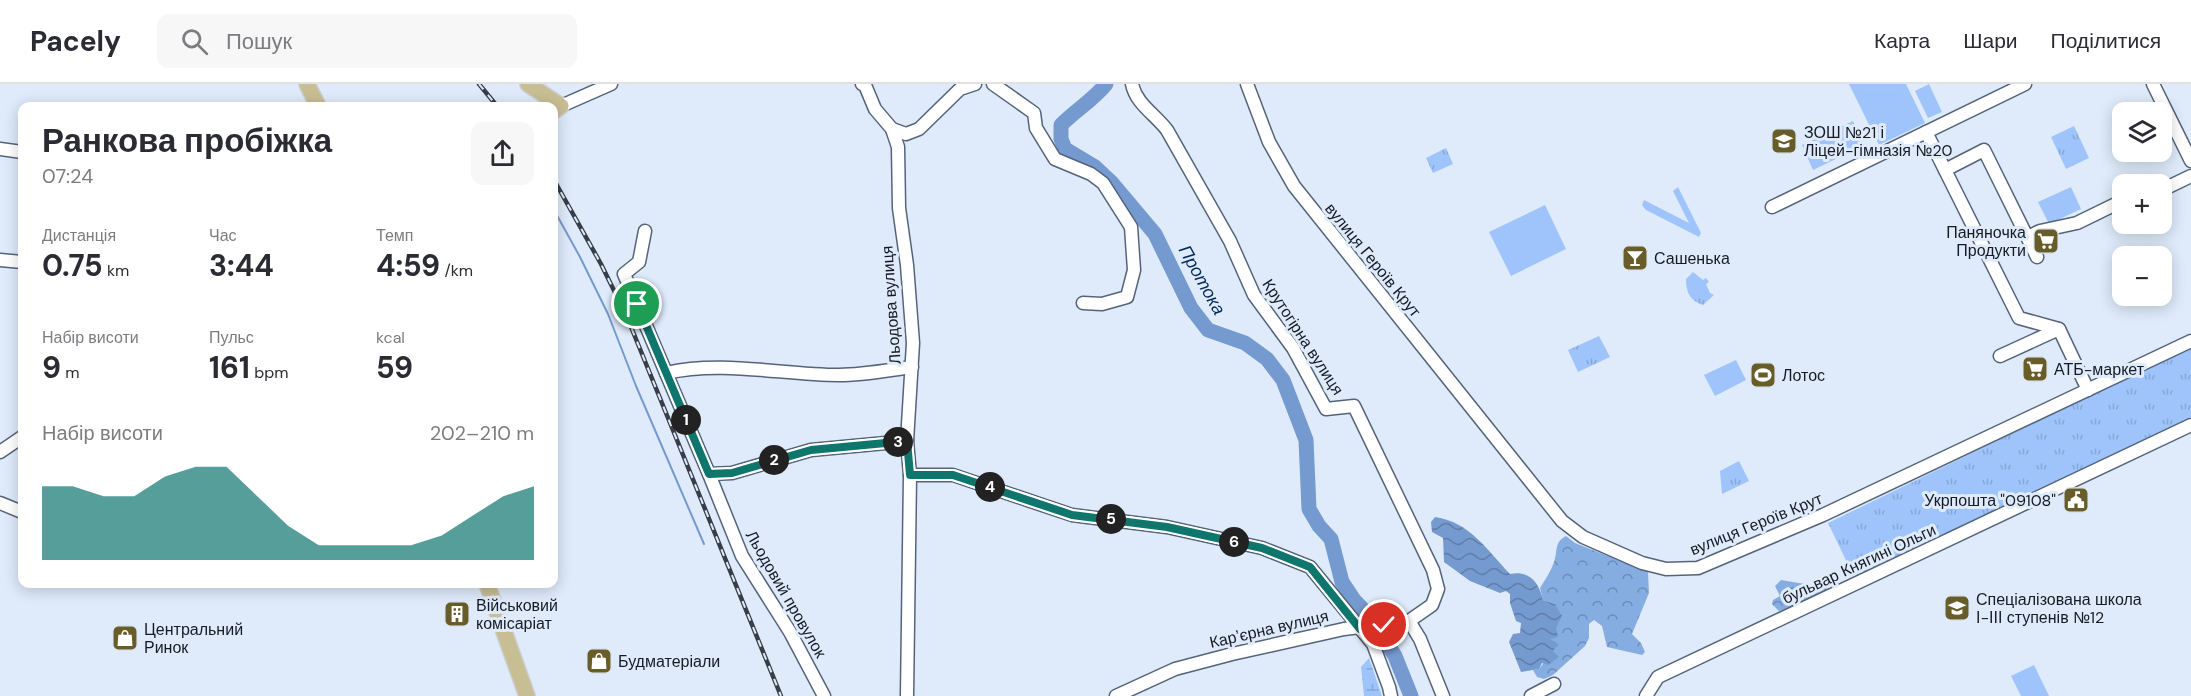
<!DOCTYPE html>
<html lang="uk">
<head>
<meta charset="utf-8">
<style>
	:root { --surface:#fff; --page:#f7f7f7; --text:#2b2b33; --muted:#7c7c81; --line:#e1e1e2; --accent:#0f766e }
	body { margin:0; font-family:"DM Sans",sans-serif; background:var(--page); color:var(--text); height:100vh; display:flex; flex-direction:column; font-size:22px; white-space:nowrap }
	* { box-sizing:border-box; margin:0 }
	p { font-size:20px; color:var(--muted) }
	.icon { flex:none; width:33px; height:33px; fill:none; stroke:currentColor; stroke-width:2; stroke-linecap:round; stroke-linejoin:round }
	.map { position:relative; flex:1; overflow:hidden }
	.sheet { position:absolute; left:18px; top:18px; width:540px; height:486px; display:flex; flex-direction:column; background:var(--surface); border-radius:12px; box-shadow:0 3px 15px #0003 }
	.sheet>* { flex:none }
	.fabs { position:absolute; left:2112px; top:18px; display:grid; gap:12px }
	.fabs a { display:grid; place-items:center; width:60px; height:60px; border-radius:12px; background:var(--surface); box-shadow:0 3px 15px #0003; font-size:30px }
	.pin { position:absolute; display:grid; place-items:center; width:51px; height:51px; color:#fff; margin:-26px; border:3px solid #fff; border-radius:50%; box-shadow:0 2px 6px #0007 }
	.km { position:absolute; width:30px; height:30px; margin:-15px; border-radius:50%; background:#222; color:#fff; font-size:16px; line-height:30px; text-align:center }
	.round { display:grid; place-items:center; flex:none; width:63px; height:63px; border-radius:12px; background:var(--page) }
	.overview { display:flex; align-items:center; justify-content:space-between; height:102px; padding:0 24px }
	h1 { font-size:33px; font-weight:700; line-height:45px }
	.metrics { display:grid; grid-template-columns:repeat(3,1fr); gap:9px; height:102px; padding:6px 24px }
	.metrics div { display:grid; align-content:center }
	.metrics b { font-size:30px; font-weight:700 }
	.metrics small { font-size:16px; font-weight:400 }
	.metrics p { font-size:16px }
	.chart { height:168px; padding:12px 24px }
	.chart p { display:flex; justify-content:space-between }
	.chart svg { width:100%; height:108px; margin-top:6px; fill:var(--accent); opacity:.7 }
	header { display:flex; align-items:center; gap:36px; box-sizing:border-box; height:84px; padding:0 30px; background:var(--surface); border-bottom:2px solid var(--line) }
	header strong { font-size:28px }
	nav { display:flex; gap:33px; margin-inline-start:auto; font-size:21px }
	.search { width:420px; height:54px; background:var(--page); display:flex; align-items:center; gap:15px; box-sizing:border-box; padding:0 21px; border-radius:12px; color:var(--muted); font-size:22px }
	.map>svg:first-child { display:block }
</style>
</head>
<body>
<header>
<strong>Pacely</strong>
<div class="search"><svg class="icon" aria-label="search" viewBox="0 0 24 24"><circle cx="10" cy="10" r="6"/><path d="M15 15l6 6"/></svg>Пошук</div>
<nav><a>Карта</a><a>Шари</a><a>Поділитися</a></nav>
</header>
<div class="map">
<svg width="2191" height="612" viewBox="0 0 2191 612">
	<defs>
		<pattern id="forest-crowns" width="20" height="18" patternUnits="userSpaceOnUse" patternTransform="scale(1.5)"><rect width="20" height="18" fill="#86ade2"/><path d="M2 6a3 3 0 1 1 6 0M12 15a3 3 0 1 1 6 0" fill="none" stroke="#6c8cb7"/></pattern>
		<pattern id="wetland-marsh" width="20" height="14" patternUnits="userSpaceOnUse" patternTransform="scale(1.5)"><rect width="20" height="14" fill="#9ec4fb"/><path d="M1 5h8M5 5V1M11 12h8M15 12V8" fill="none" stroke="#87a8d7"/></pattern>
		<pattern id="park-tufts" width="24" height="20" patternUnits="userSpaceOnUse" patternTransform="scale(1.5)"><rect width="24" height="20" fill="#9ec4fb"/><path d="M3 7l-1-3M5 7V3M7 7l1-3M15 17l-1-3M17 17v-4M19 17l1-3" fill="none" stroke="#87a8d7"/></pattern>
		<pattern id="water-waves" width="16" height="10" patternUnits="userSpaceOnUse" patternTransform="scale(1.5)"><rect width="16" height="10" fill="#759acf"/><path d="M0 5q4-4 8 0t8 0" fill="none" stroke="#5f7da8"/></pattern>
	</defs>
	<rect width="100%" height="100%" fill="#dfebfa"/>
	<g fill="#9ec4fb">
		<path d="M1849,0H1906L1925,39L1879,61Z"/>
		<path d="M1929,0L1942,28L1928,34L1915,7Z"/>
		<path d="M1853,37L1865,61L1813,86L1802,61Z"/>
		<path d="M1678,103L1701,149L1699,153L1646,126L1642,121L1644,116L1689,139L1673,107Z"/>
		<path d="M2071,103L2081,125L2049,140L2038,118Z"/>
		<path d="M1545,121L1566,165L1511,192L1489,148Z"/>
		<path d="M1736,276L1746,296L1715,312L1704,291Z"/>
		<path d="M2034,581L2049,612H2021L2011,592Z"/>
	</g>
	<g fill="url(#forest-crowns)">
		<path d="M1566,452L1575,459L1648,488L1649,509L1632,550L1641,559L1645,568L1642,571L1607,563L1602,542L1594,536L1589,540V554L1585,562L1553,591L1544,595L1537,593L1533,586L1539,585L1553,567L1549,555L1556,544L1555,520L1543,516L1540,504C1545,496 1551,487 1554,478C1558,467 1554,458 1566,452Z"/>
		<path d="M1781,496L1829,504L1830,506L1791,524L1779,527L1772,520L1773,516L1780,512L1775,502Z"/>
	</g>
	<path fill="url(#wetland-marsh)" d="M1369,574L1382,612H1364L1361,583Z"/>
	<g fill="url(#park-tufts)">
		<path d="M2074,42L2089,74L2066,85L2051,53Z"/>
		<path d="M1446,64L1453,80L1433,89L1426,74Z"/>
		<path d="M1693,188L1703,196L1706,194L1709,198L1706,200L1710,209L1714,211L1703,221C1690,217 1686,208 1686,195Z"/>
		<path d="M1599,252L1610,273L1578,288L1568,266Z"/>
		<path d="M2191,263V333L1855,495L1828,439Z"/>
		<path d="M1739,377L1749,397L1722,410L1720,387Z"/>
	</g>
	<path fill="url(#water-waves)" d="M1435,433C1470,438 1487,466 1510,490C1529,486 1539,498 1543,516L1555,520L1562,532L1556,544L1558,553L1550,555L1558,560L1553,567L1559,573L1548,581L1542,579L1539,585L1521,588L1509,558L1513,550L1520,549L1521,539L1516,537L1510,519V510L1506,507L1500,509L1470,497L1444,478L1443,454L1432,448L1431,438Z"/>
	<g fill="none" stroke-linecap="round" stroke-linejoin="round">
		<path stroke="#759acf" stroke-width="2" d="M554,126L580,173L608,230L636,302L704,460"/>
		<path stroke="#759acf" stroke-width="15" d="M1106,0C1093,16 1076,26 1061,41V55L1065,65L1095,83L1112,99L1155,150L1191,224L1208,246L1245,259L1267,275L1283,296L1306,356L1309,425L1319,442L1331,455L1342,498L1354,516L1371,534L1395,572L1411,612"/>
		<g stroke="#54647a" stroke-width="15">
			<g id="minor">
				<path d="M862,0L865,1L875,25L892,45L898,63L899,124L907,181L913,259L907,357L910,391L907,612"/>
				<path d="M993,0L1034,29L1036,44L1055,75L1091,90L1103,99L1131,143L1134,186L1127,213L1102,220L1083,219"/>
				<path d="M1247,0L1269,58L1294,102L1562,437L1583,453L1642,479L1666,485L1698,484L1823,431L2191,257"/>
				<path d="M2153,0L2191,77"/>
				<path d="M561,22L611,0"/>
				<path d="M892,45L906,50L919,45L960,5L975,0"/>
				<path d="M1926,48L2019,234L2059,245L2088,306"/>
				<path d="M0,65L22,68"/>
				<path d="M1945,86L1984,66L2037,173"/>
				<path d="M2162,106L2191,92"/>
				<path d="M1772,123L2025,0"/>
				<path d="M645,147L639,178L624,190L709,390L742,472L790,548L824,612"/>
				<path d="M2028,153L2040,147L2077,139L2122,117"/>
				<path d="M0,176L22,178"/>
				<path d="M2000,272L2059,245"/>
				<path d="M666,289C723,276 782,291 839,291C863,291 889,286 912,283"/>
				<path d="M0,368L22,353"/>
				<path d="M709,390L732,389L811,366L907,357"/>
				<path d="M910,391H953L1072,431L1167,443L1262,464L1310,483L1373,560L1389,603L1391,612"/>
				<path d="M0,419L22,428"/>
				<path d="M1409,537L1420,555L1443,612"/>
				<path d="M1116,612L1175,585L1232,570L1344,545L1409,537L1432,521L1438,505L1433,486L1354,322L1326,325L1293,264L1254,211L1230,157L1167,46C1155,30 1136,20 1132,0"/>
				<path d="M1531,612L1554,600"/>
				<path d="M1646,612L1658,593L2191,341"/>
			</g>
		</g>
		<g stroke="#cccdcf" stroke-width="18">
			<g id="major">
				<path d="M307,0L318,22"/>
				<path d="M528,0L561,22L554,27"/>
				<path d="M487,500L527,612"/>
			</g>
		</g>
		<use href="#minor" stroke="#fff" stroke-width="12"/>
		<use href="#major" stroke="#c8be93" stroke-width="15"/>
		<g stroke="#373e48" stroke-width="4.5">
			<g id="rail">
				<path d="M479,0L497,22"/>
				<path d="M554,96L601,180L627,233L781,612"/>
			</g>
		</g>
		<use href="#rail" stroke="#dfebfa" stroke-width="2" stroke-dasharray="7" stroke-linecap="butt"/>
	</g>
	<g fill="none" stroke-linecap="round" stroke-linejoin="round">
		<g stroke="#fff" stroke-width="12">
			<path id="route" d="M637,220L709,390L732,389L811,366L907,357L910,391H953L1072,431L1167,443L1262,464L1310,483L1360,545L1384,541"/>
		</g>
		<use href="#route" stroke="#0f766e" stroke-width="8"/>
	</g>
	<defs>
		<g id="school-square" transform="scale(1.35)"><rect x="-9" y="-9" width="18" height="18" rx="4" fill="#685c29" stroke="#dfebfa"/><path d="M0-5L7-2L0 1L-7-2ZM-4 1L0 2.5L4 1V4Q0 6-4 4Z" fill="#fff"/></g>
		<g id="supermarket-square" transform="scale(1.35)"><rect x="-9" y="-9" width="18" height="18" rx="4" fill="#685c29" stroke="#dfebfa"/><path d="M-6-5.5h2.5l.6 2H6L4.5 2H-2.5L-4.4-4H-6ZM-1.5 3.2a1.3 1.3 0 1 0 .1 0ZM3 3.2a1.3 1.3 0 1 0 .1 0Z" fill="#fff"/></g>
		<g id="bar-square" transform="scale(1.35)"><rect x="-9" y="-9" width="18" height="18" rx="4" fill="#685c29" stroke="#dfebfa"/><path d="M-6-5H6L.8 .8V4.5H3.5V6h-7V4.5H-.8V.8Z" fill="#fff"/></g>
		<g id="stadium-square" transform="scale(1.35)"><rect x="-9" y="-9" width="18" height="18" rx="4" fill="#685c29" stroke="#dfebfa"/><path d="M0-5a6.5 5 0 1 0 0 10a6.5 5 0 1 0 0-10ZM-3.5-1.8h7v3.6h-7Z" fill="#fff"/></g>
		<g id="civic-square" transform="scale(1.35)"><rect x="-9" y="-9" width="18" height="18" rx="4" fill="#685c29" stroke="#dfebfa"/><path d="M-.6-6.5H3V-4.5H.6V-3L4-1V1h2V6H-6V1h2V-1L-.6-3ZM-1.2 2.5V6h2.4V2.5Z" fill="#fff"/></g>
		<g id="building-square" transform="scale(1.35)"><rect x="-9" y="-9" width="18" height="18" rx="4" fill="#685c29" stroke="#dfebfa"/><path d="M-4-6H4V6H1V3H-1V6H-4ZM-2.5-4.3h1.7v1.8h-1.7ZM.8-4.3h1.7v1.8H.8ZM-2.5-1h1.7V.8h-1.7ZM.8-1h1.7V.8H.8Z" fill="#fff"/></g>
		<g id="shop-square" transform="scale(1.35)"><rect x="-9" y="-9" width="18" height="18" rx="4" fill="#685c29" stroke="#dfebfa"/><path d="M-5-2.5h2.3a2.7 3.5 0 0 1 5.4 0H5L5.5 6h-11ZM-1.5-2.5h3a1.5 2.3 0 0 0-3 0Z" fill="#fff"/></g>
	</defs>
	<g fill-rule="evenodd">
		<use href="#school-square" x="1784" y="57"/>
		<use href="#supermarket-square" x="2046" y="157"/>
		<use href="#bar-square" x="1635" y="174"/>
		<use href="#supermarket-square" x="2035" y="285"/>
		<use href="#stadium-square" x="1763" y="291"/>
		<use href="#civic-square" x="2076" y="416"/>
		<use href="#school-square" x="1957" y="524"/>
		<use href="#building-square" x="457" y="530"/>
		<use href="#shop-square" x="125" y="554"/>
		<use href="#shop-square" x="599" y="577"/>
	</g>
	<g text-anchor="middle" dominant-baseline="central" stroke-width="6" stroke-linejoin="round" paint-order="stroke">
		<g font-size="16" fill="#151b24" stroke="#dfebfa" text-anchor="start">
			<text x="1804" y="48">ЗОШ №21 і<tspan x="1804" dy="18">Ліцей-гімназія №20</tspan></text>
			<text x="2026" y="148" text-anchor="end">Паняночка<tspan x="2026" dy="18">Продукти</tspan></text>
			<text x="1654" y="174">Сашенька</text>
			<text x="2054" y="285">АТБ-маркет</text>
			<text x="1782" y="291">Лотос</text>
			<text x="2056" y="416" text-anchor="end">Укрпошта "09108"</text>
			<text x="1976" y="515">Спеціалізована школа<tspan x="1976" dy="18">І-ІІІ ступенів №12</tspan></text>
			<text x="476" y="521">Військовий<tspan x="476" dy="18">комісаріат</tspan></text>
			<text x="144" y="545">Центральний<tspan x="144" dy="18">Ринок</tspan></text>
			<text x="618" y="577">Будматеріали</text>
		</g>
		<g font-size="16" fill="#151b24" stroke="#dfebfa">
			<text transform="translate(1373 176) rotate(51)">вулиця Героїв Крут</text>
			<text transform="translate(891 221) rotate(-94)">Льодова вулиця</text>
			<text transform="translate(1303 253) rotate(57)">Крутогірна вулиця</text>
			<text transform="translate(1756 440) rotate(-22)">вулиця Героїв Крут</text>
			<text transform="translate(1859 480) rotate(-25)">бульвар Княгині Ольги</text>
			<text transform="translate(786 510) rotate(60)">Льодовий провулок</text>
			<text transform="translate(1269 545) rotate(-13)">Карʼєрна вулиця</text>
		</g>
		<g font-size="18" font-style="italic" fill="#042a59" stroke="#dfebfa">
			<text transform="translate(1202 196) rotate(61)">Протока</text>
		</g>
	</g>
</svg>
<div class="fabs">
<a><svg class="icon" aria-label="layers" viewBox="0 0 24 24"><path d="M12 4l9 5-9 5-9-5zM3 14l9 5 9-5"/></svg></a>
<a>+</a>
<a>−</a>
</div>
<div class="pin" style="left:637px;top:220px;background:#1e9e55"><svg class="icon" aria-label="arrive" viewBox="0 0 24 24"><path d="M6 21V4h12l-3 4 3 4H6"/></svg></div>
<div class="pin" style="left:1384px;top:541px;background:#d93025"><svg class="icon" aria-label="check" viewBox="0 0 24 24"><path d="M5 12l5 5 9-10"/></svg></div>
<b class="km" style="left:686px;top:336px">1</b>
<b class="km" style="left:774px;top:376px">2</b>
<b class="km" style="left:898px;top:358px">3</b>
<b class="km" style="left:990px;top:403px">4</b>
<b class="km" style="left:1111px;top:435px">5</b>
<b class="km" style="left:1234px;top:458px">6</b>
<section class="sheet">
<div class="overview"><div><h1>Ранкова пробіжка</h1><p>07:24</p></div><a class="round"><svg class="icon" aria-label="share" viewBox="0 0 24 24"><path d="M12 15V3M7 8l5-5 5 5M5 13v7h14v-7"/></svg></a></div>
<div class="metrics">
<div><p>Дистанція</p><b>0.75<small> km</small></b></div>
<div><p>Час</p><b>3:44</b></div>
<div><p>Темп</p><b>4:59<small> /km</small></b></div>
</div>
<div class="metrics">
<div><p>Набір висоти</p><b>9<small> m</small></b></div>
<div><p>Пульс</p><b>161<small> bpm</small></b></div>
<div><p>kcal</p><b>59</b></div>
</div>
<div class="chart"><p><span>Набір висоти</span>202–210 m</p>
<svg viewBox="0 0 160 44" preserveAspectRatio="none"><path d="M0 44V14L10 14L20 18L30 18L40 10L50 6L60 6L70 18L80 30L90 38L100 38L110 38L120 38L130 34L140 26L150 18L160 14V44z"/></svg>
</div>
</section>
</div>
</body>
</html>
